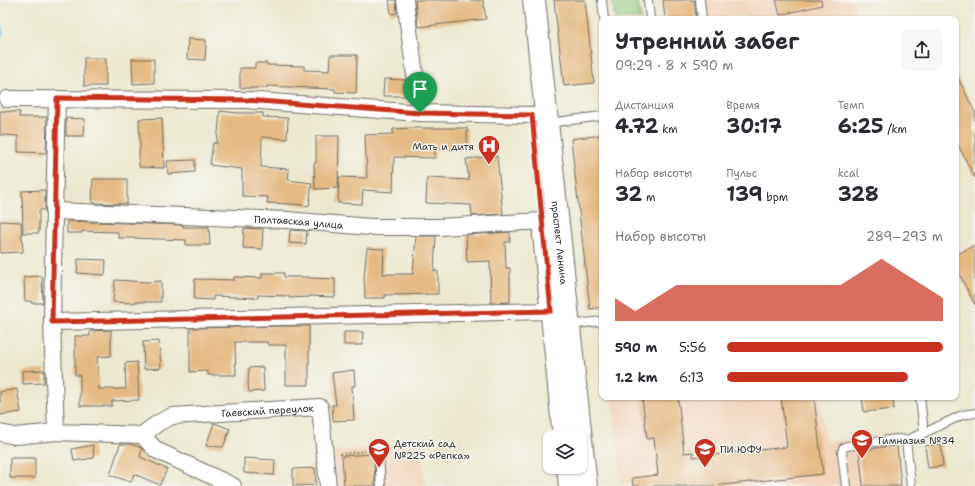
<!DOCTYPE html>
<html lang="ru">
<head>
<meta charset="utf-8">
<style>
	:root { --surface:#fff; --page:#f7f7f7; --text:#2b2b33; --muted:#7c7c81; --accent:#c8321e }
	body { margin:0; font-family:"Shantell Sans",sans-serif; background:var(--page); color:var(--text); height:100vh; display:flex; flex-direction:column; font-size:15px; white-space:nowrap }
	* { box-sizing:border-box; margin:0 }
	p { font-size:13px; color:var(--muted) }
	.icon { flex:none; width:22px; height:22px; fill:none; stroke:currentColor; stroke-width:2; stroke-linecap:round; stroke-linejoin:round }
	.map { position:relative; flex:1; overflow:hidden }
	.side { position:absolute; left:599px; top:16px; width:360px; height:384px; display:flex; flex-direction:column; background:var(--surface); border-radius:8px; box-shadow:0 1px 3px #0004 }
	.side>* { flex:none }
	.tools { position:absolute; left:543px; top:430px; display:grid; gap:8px }
	.tools a { display:grid; place-items:center; width:44px; height:44px; border-radius:8px; background:var(--surface); box-shadow:0 1px 3px #0004; font-size:20px }
	.pin { position:absolute; display:grid; place-items:center; width:34px; height:34px; color:#fff; margin:-41px -17px; border-radius:50% 50% 50% 0; rotate:-45deg; box-shadow:0 0 4px #0007 }
	.pin .icon { rotate:45deg }
	.round { display:grid; place-items:center; flex:none; width:42px; height:42px; border-radius:8px; background:var(--page) }
	.head { display:flex; align-items:center; justify-content:space-between; height:68px; padding:0 16px }
	h1 { font-size:22px; font-weight:700; line-height:30px }
	.figures { display:grid; grid-template-columns:repeat(3,1fr); gap:6px; height:68px; padding:4px 16px }
	.figures div { display:grid; align-content:center }
	.figures b { font-size:20px; font-weight:700 }
	.figures small { font-size:11px; font-weight:400 }
	.figures p { font-size:11px }
	.chart { height:112px; padding:8px 16px }
	.chart p { display:flex; justify-content:space-between }
	.chart svg { width:100%; height:72px; margin-top:4px; fill:var(--accent); opacity:.7 }
	ul { padding:0 16px; list-style:none; font-size:13px }
	li { display:grid; grid-template-columns:64px 48px 1fr; align-items:center; height:30px }
	li i { height:10px; border-radius:5px; background:var(--accent) }
	.map>svg:first-child { display:block }
</style>
</head>
<body>
<div class="map">
<svg width="975" height="486" viewBox="0 0 975 486">
	<rect width="100%" height="100%" fill="#f6f6f2"/>
	<filter id="ink" filterUnits="userSpaceOnUse"><feTurbulence type="fractalNoise" baseFrequency=".025" numOctaves="2"/><feDisplacementMap in="SourceGraphic" scale="8" xChannelSelector="R" yChannelSelector="G"/><feConvolveMatrix kernelMatrix="1 2 1 2 8 2 1 2 1" color-interpolation-filters="sRGB"/></filter>
	<filter id="wash" filterUnits="userSpaceOnUse"><feTurbulence type="fractalNoise" baseFrequency=".012" numOctaves="4" result="noise"/><feDisplacementMap in="SourceGraphic" scale="16" xChannelSelector="R" yChannelSelector="G"/><feGaussianBlur stdDeviation="0.9" result="paint"/><feColorMatrix in="noise" values="0 0 0 0 0 0 0 0 0 0 0 0 0 0 0 0 0 1.4 0 .05"/><feComposite in="paint" operator="in"/></filter>
	<g filter="url(#wash)">
		<rect width="100%" height="100%" fill="#ece8d0"/>
		<g fill="#f2d5bd">
			<path d="M708,0H852L856,16L851,17V19H745L744,15L711,18Z"/>
			<path d="M612,397H820L825,442L895,433L901,486H622Z"/>
			<path d="M413,445L418,446L422,451L425,486H337L334,451Z"/>
		</g>
		<path fill="#8dc578" stroke="#5c7852" d="M612,0H638L641,19H615Z"/>
		<g fill="none" stroke-linecap="round" stroke-linejoin="round">
			<path stroke="#74c0ee" stroke-width="5" d="M0,28L1,33L0,35"/>
		</g>
		<g id="blocks">
			<g fill="#e4ba82">
				<path d="M389,0H396L397,13L391,14Z"/>
				<path d="M415,0H483L486,19L418,27Z"/>
				<path d="M554,0H585L594,83L564,86Z"/>
				<path d="M663,0H694L696,19H665Z"/>
				<path d="M776,0H821L822,5L780,15Z"/>
				<path d="M188,39L206,40L205,60L187,59Z"/>
				<path d="M330,55H357L356,93L335,92V89L309,88L267,86V88H240V68H255V63H267V65L304,66V70L329,71Z"/>
				<rect x="84" y="58" width="22" height="28"/>
				<path d="M132,59H154V83L133,84Z"/>
				<path d="M956,74L975,112V178L956,141Z"/>
				<path d="M384,79L406,80L405,96H383Z"/>
				<path d="M0,111L20,112L19,117H47L46,153L18,152V136L0,135Z"/>
				<path d="M220,111L238,113H263V117L288,118L287,139L262,137L261,167L289,169L288,180L312,183L309,206L292,204L267,203L268,197L242,196V169L210,165L213,143H217Z"/>
				<path d="M66,118L85,119L84,136H66Z"/>
				<path d="M162,118L164,168L139,167V149H140L139,119Z"/>
				<path d="M412,128H467V150L435,149V158L394,157L393,192L363,190L362,204L338,203L339,177L367,178L365,135L393,134V129Z"/>
				<path d="M601,135L602,142V307L590,309L571,139Z"/>
				<path d="M316,136H339L338,188L315,189L314,163H316Z"/>
				<path d="M497,156L503,214L472,216L471,205L426,203L427,178L469,180L466,159Z"/>
				<path d="M195,160V172L168,174L167,161Z"/>
				<path d="M93,179H127V204L92,203Z"/>
				<path d="M45,190V210H39V233H23L22,191Z"/>
				<path d="M0,221L21,222L23,252L0,253Z"/>
				<path d="M67,221L183,225V227H209L210,245H186V240L132,238H118V232L82,231V233H67Z"/>
				<path d="M244,228L263,229L262,249L243,248Z"/>
				<path d="M290,230L307,231L306,244L289,243Z"/>
				<path d="M510,232V242H505L506,268H510V302L491,303L490,261L467,262L466,235Z"/>
				<path d="M416,236H436L434,271H438V294L385,295V298H365L364,277L367,248L384,249L383,274H413Z"/>
				<path d="M975,245V305L956,267V255Z"/>
				<path d="M78,259L106,260L105,275L77,273Z"/>
				<path d="M262,273H284V277H309V278L335,279V297L310,296V297L289,298V296L258,295V298L213,296V300L194,299L195,279L234,280V277L262,278Z"/>
				<path d="M42,276L43,303H31V301H25L24,277Z"/>
				<path d="M115,280L147,282L161,281V302H134V303L113,302Z"/>
				<path d="M289,326H309V385H286V345H268L267,342H235L236,375H208V371L190,372V328Z"/>
				<path d="M111,330V356L97,357L99,389H126L125,363L137,362L139,400L112,401V406H80V375H75V336H90V331Z"/>
				<path d="M344,332H363L362,345H344Z"/>
				<path d="M159,341L161,368L144,369L143,342Z"/>
				<path d="M263,367L264,391L249,392L248,383L249,368Z"/>
				<path d="M44,370V383L23,384L22,371Z"/>
				<path d="M354,370L355,386H352L354,420L333,421L332,405H336L332,373Z"/>
				<path d="M17,389L21,412L0,415V392Z"/>
				<path d="M642,397H678L684,453L693,452V457L787,447L781,397H814L823,474L714,486H633L632,478L658,475L654,438L647,439Z"/>
				<path d="M862,397H893L894,409L864,412Z"/>
				<path d="M214,423L230,429L223,447L206,446Z"/>
				<path d="M120,444H130L141,448L142,449L140,457L167,469L160,485L134,474L131,482L110,475Z"/>
				<path d="M941,444L943,466L928,468L925,446Z"/>
				<path d="M93,445L94,458L74,461L72,449Z"/>
				<path d="M897,446L901,486H863L859,450Z"/>
				<path d="M372,454L374,456L375,486H344L342,456Z"/>
				<rect x="10" y="458" width="25" height="20"/>
				<path d="M244,458L275,460L274,475L244,473Z"/>
				<path d="M315,468L316,485L293,486V469Z"/>
			</g>
		</g>
	</g>
	<g filter="url(#ink)">
		<use href="#blocks" fill-opacity="0" stroke="#6f6d65" stroke-width="1"/>
		<g fill="none" stroke-linecap="round" stroke-linejoin="round">
			<g stroke="#6f6d65" stroke-width="10">
				<g id="service">
					<path d="M602,0L604,19"/>
					<path d="M648,0L650,19"/>
					<path d="M700,0L702,19"/>
					<path d="M548,123L602,116"/>
					<path d="M569,325L602,321"/>
					<path d="M924,433L962,415L975,413"/>
					<path d="M377,452L379,454L381,486"/>
					<path d="M846,486L842,453L843,448L847,446L896,439L906,440"/>
					<path d="M911,486L906,440L924,433L920,397"/>
				</g>
			</g>
			<g stroke="#6f6d65" stroke-width="18">
				<g id="minor">
					<path d="M405,0L420,113"/>
					<path d="M7,99L245,100L420,113L532,115"/>
					<path id="s1" d="M54,211L287,220L370,227H439L543,221"/>
					<path d="M52,322L551,311"/>
					<path d="M56,432L52,322L54,211L57,99"/>
					<path id="s2" d="M0,433L15,436L56,432L142,435L158,423L172,416L320,407L328,486"/>
					<path d="M142,435L156,450L233,486"/>
				</g>
			</g>
			<g stroke="#6f6d65" stroke-width="24">
				<g id="secondary">
					<path id="s3" d="M534,0L586,486"/>
					<path d="M544,234L564,437"/>
					<path d="M568,467L570,486"/>
				</g>
			</g>
			<path stroke="#6f6d65" stroke-width="2.5" stroke-dasharray="1 3" stroke-linecap="butt" d="M340,454L366,451"/>
			<use href="#service" stroke="#fff" stroke-width="8"/>
			<use href="#minor" stroke="#fff" stroke-width="16"/>
			<use href="#secondary" stroke="#fff" stroke-width="22"/>
		</g>
	</g>
	<g fill="none" stroke-linecap="round" stroke-linejoin="round" filter="url(#ink)">
		<g stroke="#fff" stroke-width="8">
			<path id="route" d="M57,98L245,100L420,113L532,115L551,311L52,322Z"/>
		</g>
		<use href="#route" stroke="#c8321e" stroke-width="5"/>
	</g>
	<defs>
		<g id="hospital-pin" transform="scale(1.15)"><path d="M0 17L-7.5 6A9.5 9.5 0 1 1 7.5 6Z" fill="#c8321e" stroke="#f6f6f2"/><path d="M-5-5h3v3.5h4V-5h3V5h-3V1.5h-4V5h-3Z" fill="#fff"/></g>
		<g id="school-pin" transform="scale(1.15)"><path d="M0 17L-7.5 6A9.5 9.5 0 1 1 7.5 6Z" fill="#c8321e" stroke="#f6f6f2"/><path d="M0-5L7-2L0 1L-7-2ZM-4 1L0 2.5L4 1V4Q0 6-4 4Z" fill="#fff"/></g>
		<g id="university-pin" transform="scale(1.15)"><path d="M0 17L-7.5 6A9.5 9.5 0 1 1 7.5 6Z" fill="#c8321e" stroke="#f6f6f2"/><path d="M0-5L7-2L0 1L-7-2ZM-4 1L0 2.5L4 1V4Q0 6-4 4Z" fill="#fff"/></g>
	</defs>
	<g fill-rule="evenodd">
		<use href="#hospital-pin" x="489" y="146"/>
		<use href="#school-pin" x="862" y="440"/>
		<use href="#school-pin" x="379" y="449"/>
		<use href="#university-pin" x="705" y="449"/>
	</g>
	<g text-anchor="middle" dominant-baseline="central" stroke-width="3" stroke-linejoin="round" paint-order="stroke">
		<g font-size="10" fill="#2b2b2b" stroke="#f6f6f2" text-anchor="start">
			<text x="474" y="146" text-anchor="end">Мать и дитя</text>
			<text x="878" y="440">Гимназия №34</text>
			<text x="394" y="443">Детский сад<tspan x="394" dy="12">№225 «Репка»</tspan></text>
			<text x="720" y="449">ПИ ЮФУ</text>
		</g>
		<g font-size="10" fill="#2b2b2b" stroke="#f6f6f2">
			<text stroke="none"><textPath href="#s1" startOffset="245">Полтавская улица</textPath></text>
			<text stroke="none"><textPath href="#s3" startOffset="244">проспект Ленина</textPath></text>
			<text stroke="none"><textPath href="#s2" startOffset="274">Гаевский переулок</textPath></text>
		</g>
	</g>
</svg>
<div class="tools">
<a><svg class="icon" aria-label="layers" viewBox="0 0 24 24"><path d="M12 4l9 5-9 5-9-5zM3 14l9 5 9-5"/></svg></a>
</div>
<div class="pin" style="left:420px;top:113px;background:#1e9e55"><svg class="icon" aria-label="arrive" viewBox="0 0 24 24"><path d="M6 21V4h12l-3 4 3 4H6"/></svg></div>
<section class="side">
<div class="head"><div><h1>Утренний забег</h1><p>09:29 · 8 × 590 m</p></div><a class="round"><svg class="icon" aria-label="share" viewBox="0 0 24 24"><path d="M12 15V3M7 8l5-5 5 5M5 13v7h14v-7"/></svg></a></div>
<div class="figures">
<div><p>Дистанция</p><b>4.72<small> km</small></b></div>
<div><p>Время</p><b>30:17</b></div>
<div><p>Темп</p><b>6:25<small> /km</small></b></div>
</div>
<div class="figures">
<div><p>Набор высоты</p><b>32<small> m</small></b></div>
<div><p>Пульс</p><b>139<small> bpm</small></b></div>
<div><p>kcal</p><b>328</b></div>
</div>
<div class="chart"><p><span>Набор высоты</span>289–293 m</p>
<svg viewBox="0 0 160 44" preserveAspectRatio="none"><path d="M0 44V30L10 38L20 30L30 22L40 22L50 22L60 22L70 22L80 22L90 22L100 22L110 22L120 14L130 6L140 14L150 22L160 30V44z"/></svg>
</div>
<ul>
<li><b>590 m</b>5:56<i style="width:100%"></i></li>
<li><b>1.2 km</b>6:13<i style="width:84%"></i></li>
</ul>
</section>
</div>
</body>
</html>
